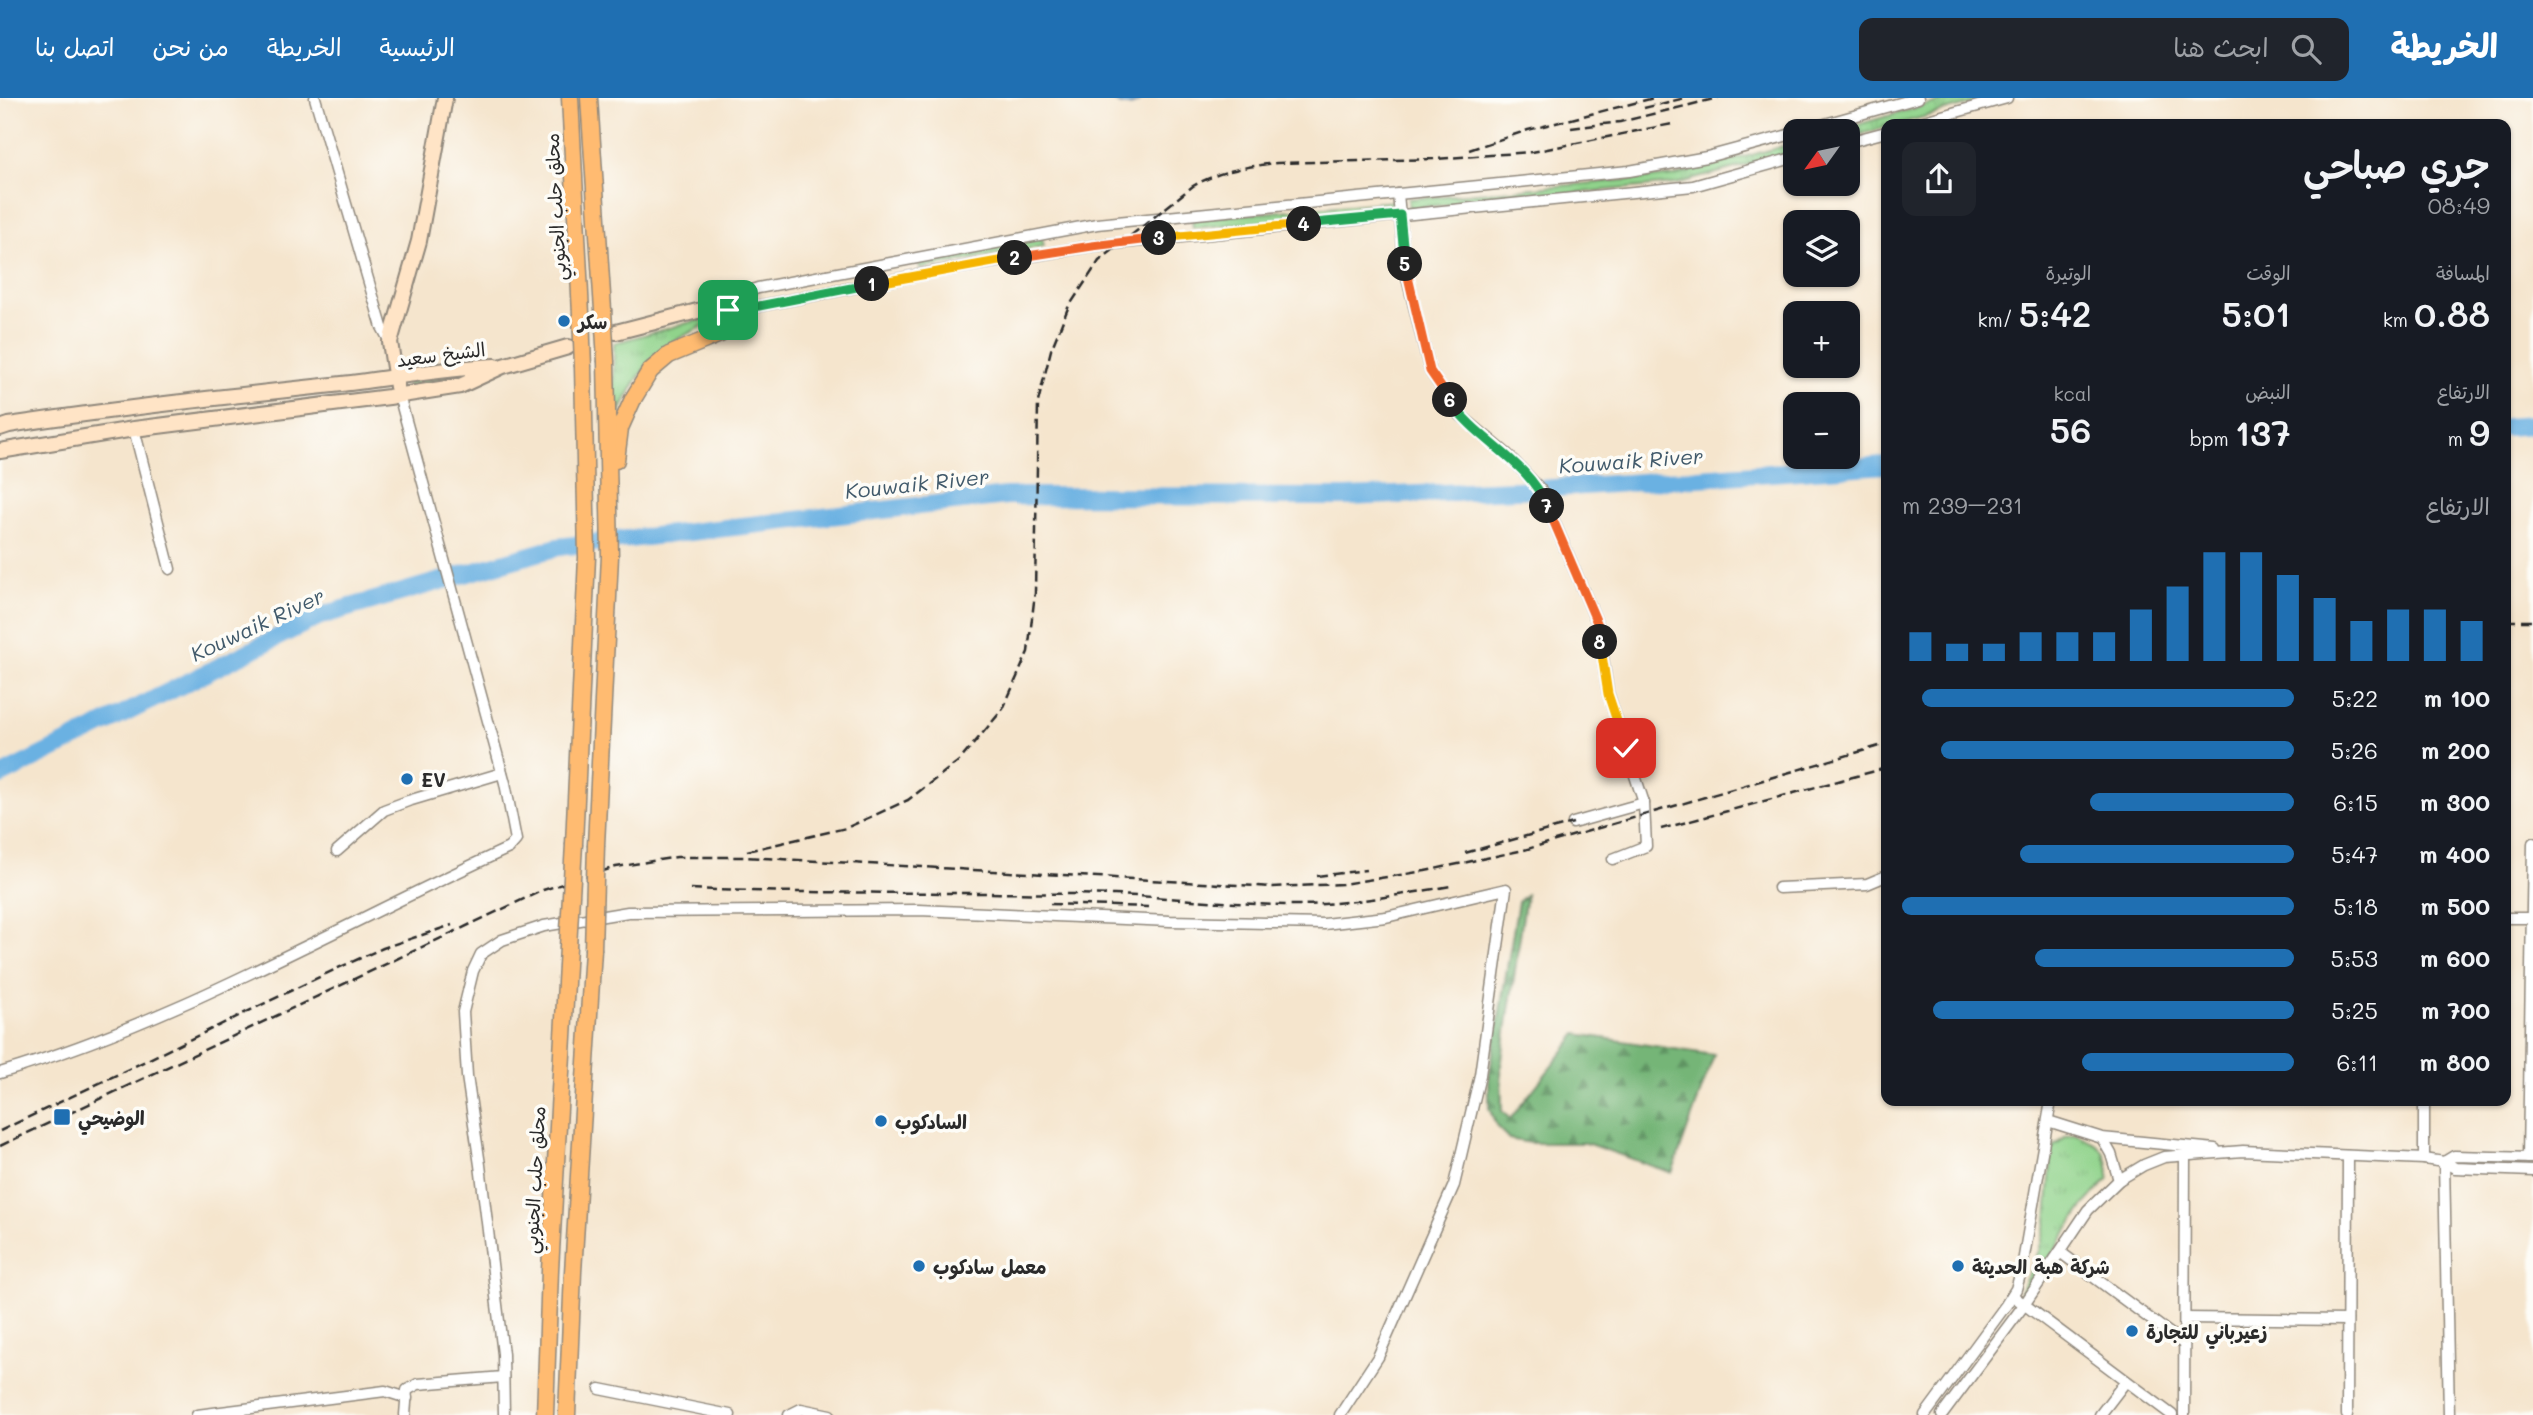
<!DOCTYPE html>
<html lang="ar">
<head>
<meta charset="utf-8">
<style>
	:root { --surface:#171b24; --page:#20242c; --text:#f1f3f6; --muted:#9ea1a6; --accent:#1f6fb2 }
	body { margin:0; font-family:Mali,"Playpen Sans Arabic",sans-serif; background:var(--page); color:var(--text); direction:rtl; height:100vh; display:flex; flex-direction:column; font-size:26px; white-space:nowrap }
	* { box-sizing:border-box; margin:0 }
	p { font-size:23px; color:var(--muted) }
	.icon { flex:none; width:38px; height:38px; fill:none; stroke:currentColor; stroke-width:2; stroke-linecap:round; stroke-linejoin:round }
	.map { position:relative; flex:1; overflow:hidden; direction:ltr }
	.panel { position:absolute; left:1881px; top:21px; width:630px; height:987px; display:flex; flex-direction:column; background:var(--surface); border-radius:14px; box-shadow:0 2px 5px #0004; direction:rtl }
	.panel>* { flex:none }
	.needle { width:46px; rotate:237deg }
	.tools { position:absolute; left:1783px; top:21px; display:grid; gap:14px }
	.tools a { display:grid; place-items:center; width:77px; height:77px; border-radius:14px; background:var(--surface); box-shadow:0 2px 5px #0004; font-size:35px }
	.pin { position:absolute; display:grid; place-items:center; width:60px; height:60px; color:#fff; margin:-30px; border-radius:14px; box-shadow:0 4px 10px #0006 }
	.km { position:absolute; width:35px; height:35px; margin:-18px; border-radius:50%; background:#222; color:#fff; font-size:19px; line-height:35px; text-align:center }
	.round { display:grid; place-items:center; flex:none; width:74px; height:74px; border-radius:14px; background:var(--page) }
	.overview { display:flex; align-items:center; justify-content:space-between; height:119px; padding:0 21px }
	h1 { font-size:38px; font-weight:600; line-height:52px }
	.figures { display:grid; grid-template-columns:repeat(3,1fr); gap:10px; height:119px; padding:7px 21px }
	.figures div { display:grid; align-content:center }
	.figures b { font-size:35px; font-weight:600 }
	.figures small { font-size:19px; font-weight:400 }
	.figures p { font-size:19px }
	.chart { height:196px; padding:14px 21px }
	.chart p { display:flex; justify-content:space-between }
	.chart svg { width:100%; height:126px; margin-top:7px; stroke:var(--accent); stroke-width:6 }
	ul { padding:0 21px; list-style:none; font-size:23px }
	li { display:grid; grid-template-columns:112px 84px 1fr; align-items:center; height:52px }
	li i { height:18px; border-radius:9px; background:var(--accent) }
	header { display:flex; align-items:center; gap:42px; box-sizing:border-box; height:98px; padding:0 35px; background:var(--accent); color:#fff }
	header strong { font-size:33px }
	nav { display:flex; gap:38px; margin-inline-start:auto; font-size:24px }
	.search { width:490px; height:63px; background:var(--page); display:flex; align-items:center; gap:18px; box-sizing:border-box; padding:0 24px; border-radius:14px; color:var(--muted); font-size:26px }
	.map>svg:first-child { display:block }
</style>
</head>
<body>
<header>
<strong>الخريطة</strong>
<div class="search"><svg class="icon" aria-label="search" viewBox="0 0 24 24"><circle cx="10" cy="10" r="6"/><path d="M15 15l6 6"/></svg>ابحث هنا</div>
<nav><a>الرئيسية</a><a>الخريطة</a><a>من نحن</a><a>اتصل بنا</a></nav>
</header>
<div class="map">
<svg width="2533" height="1317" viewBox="0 0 2533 1317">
	<defs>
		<pattern id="grass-tufts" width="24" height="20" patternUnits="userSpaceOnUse" patternTransform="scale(1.75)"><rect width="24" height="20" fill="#90d38b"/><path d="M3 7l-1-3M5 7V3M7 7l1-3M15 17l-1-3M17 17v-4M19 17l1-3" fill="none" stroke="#7cb578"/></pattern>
		<pattern id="forest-firs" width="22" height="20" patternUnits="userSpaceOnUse" patternTransform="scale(1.75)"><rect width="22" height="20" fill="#74b577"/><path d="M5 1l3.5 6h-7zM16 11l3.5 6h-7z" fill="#5f9362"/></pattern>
		<pattern id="water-ripples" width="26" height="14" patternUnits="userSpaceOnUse" patternTransform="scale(1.75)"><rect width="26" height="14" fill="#6bb1e2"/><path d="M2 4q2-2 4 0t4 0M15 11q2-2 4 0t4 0" fill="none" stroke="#5890b7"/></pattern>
	</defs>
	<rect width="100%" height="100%" fill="#fdfcf7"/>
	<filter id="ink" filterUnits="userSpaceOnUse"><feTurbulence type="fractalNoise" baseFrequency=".0143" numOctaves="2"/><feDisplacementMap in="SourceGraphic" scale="14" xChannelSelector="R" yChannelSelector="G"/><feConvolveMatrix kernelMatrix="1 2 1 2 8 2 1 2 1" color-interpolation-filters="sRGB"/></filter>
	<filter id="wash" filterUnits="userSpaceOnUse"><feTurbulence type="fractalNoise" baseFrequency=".00686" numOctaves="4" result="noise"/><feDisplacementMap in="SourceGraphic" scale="28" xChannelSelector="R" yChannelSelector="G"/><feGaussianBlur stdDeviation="1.57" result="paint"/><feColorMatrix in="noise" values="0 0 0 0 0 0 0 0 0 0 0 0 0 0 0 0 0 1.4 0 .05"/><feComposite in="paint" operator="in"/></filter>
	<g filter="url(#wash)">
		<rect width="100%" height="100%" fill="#f5e5cd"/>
		<g fill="url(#grass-tufts)" stroke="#5e7f5b" stroke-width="2">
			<path d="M1952,0H1992L1898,26H1886V29L1848,40V33H1835Z"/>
			<path d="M1795,45V54L1676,86L1409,110L1408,101L1674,78Z"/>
			<path d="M1395,103V112L1193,130L1192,121Z"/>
			<path d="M1042,140L1044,148L920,171L919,163Z"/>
			<path d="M706,220L708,226C695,232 681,238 669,247C640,267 628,297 613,328L614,245Z"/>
			<path d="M464,275L465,280L410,291L406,284Z"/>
			<path d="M2077,1036C2100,1047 2109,1052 2109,1080L2084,1107L2025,1198L2020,1194L2039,1153L2047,1123L2052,1050L2066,1038Z"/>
		</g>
		<path fill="url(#forest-firs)" stroke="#507051" stroke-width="2" d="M1526,797L1501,968L1502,1013L1510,1021L1577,936L1714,957L1672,1075L1586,1045H1530L1509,1041L1497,1029L1489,1010V979L1518,804Z"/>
		<path fill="url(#water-ripples)" stroke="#4b6e86" stroke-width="2" d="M1110,0H1143C1133,11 1120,10 1110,0Z"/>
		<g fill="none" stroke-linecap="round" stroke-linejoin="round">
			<g stroke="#6bb1e2" stroke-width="18">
				<path d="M2506,329L2533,327"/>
				<path d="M0,678L320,518L558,449L1006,398L1346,399L1540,391L1886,367"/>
			</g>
		</g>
	</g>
	<g filter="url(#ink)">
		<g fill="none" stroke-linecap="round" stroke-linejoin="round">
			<g stroke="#90887c" stroke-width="13">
				<g id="minor">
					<path d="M315,0L382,229L390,244"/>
					<path d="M1913,26L2007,0"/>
					<path d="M1800,33L1918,0"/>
					<path d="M1848,44L1886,34"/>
					<path d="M1398,96L1405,171L1430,273L1458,315L1507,356L1540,391L1598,527L1608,595L1644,705L1646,748L1613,761"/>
					<path d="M709,210L734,198L758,190L1097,126L1629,73L1707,59L1796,35"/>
					<path d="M710,210L737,211L759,208L934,174L1092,148L1693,88L1796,59"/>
					<path d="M134,331L170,471"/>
					<path d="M1573,725L1644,705"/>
					<path d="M337,753L384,712L408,703L502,675"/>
					<path d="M1779,790L1867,786L1886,778"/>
					<path d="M2506,820H2531"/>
					<path d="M0,975C179,922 340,827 509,750L516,742L505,685L399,297"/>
					<path d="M2424,1003V1061"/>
					<path d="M2048,1023L2102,1040L2215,1051"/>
					<path d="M2102,1040L2111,1056L2119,1082"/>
					<path d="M2528,1060L2533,745"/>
					<path d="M2444,1064L2449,1317"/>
					<path d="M2444,1064L2455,1070L2533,1073"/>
					<path d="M2060,1154L2184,1246"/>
					<path d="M2013,1198L2172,1317"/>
					<path d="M2185,1220L2347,1222"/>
					<path d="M600,1291L730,1317"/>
					<path d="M197,1317L385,1293L407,1300"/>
					<path d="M405,1317L407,1292L418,1286L503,1279"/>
					<path d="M504,1317L503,1256L480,1067L467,978L463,914L473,873L481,856L502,842L544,828L628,814L919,812L1170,823L1324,826L1386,819L1506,791L1480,977L1454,1087L1378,1259L1340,1317"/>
					<path d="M789,1317L801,1311L830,1317"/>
					<path d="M1925,1317L2006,1207L2016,1191L2022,1170L2051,1003"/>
					<path d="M1942,1317L2024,1207L2088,1112L2119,1082L2144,1067L2164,1059L2243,1053L2424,1061L2444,1064L2454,1058L2533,1060"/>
					<path d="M2100,1317L2126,1283"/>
					<path d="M2184,1317L2185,1058"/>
					<path d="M2347,1317L2348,1058"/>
				</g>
			</g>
			<g stroke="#90887c" stroke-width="18">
				<g id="secondary">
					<path d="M616,234L709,210"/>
					<path d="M397,289L390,244L419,143L445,0"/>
					<path d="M0,330L9,327C120,310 231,298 342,286C393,280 443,270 495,268"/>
					<path d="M0,353L134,331L389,299L460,288L503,268L568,249"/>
				</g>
			</g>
			<g stroke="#90887c" stroke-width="19">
				<g id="trunk">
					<path d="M570,0L581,216"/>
					<path d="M589,0L603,212"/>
					<path d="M616,362L620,330L633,301L650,273L669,257L720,236L746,210"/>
					<path d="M574,746L587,459L583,269"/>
					<path d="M596,747L610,458L606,264"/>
					<path d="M545,1317L550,1172L568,849"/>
					<path d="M567,1317L573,1174L593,852"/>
				</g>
			</g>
			<use href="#minor" stroke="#fff" stroke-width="10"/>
			<use href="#secondary" stroke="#ffe4c6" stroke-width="14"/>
			<use href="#trunk" stroke="#ffbb71" stroke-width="16"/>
			<g stroke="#2b2b2b" stroke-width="2.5" stroke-dasharray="10 5" stroke-linecap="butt">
				<path d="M1644,10L1685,0"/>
				<path d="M1571,30L1620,24L1718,0"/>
				<path d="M1469,52L1528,32L1654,0"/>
				<path d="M2506,523H2533"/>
				<path d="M1661,731L1886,670"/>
				<path d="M747,753L846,730L908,702L960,662L1003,611L1028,554L1035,495L1038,304L1051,252L1068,210L1099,163L1193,88C1219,73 1248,68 1277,65L1434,61L1532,54L1672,26"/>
				<path d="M1465,755L1573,725"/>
				<path d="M1317,778L1366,772"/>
				<path d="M691,791C832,797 973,793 1114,797C1174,799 1233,807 1293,807C1346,807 1399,797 1451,788"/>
				<path d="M1050,806L1148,809"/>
				<path d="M0,1033L336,871L383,850L452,827"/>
				<path d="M0,1048L543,792L616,769L677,759H746L1273,789L1342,786L1425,773L1524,752L1886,646"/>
			</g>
			<g stroke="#90887c" stroke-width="19" stroke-linecap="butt">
				<g id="trunk-bridge">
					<path d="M603,212L606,264"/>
					<path d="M581,216L583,269"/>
					<path d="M568,849L574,746"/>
					<path d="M593,852L596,747"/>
				</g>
			</g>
			<use href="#trunk-bridge" stroke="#ffbb71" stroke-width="16"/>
		</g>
	</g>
	<g fill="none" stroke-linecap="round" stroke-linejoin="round" filter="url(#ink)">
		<g stroke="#fff" stroke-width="14">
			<path id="split-1" d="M728,212L759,208L872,186"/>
		</g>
		<g stroke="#fff" stroke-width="14">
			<path id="split-2" d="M872,186L1015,160"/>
		</g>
		<g stroke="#fff" stroke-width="14">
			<path id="split-3" d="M1015,160L1092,148L1159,140"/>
		</g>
		<g stroke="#fff" stroke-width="14">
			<path id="split-4" d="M1159,140L1304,126"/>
		</g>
		<g stroke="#fff" stroke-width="14">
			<path id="split-5" d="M1304,126L1400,117L1405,166"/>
		</g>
		<g stroke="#fff" stroke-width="14">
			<path id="split-6" d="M1405,166L1430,273L1450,302"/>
		</g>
		<g stroke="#fff" stroke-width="14">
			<path id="split-7" d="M1450,302C1476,343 1526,360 1547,408"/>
		</g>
		<g stroke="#fff" stroke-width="14">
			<path id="split-8" d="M1547,408L1598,527L1600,544"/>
		</g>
		<g stroke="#fff" stroke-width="14">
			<path id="split-9" d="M1600,544L1608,596L1626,650"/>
		</g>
		<use href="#split-1" stroke="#22a559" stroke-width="9"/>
		<use href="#split-2" stroke="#f5b400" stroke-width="9"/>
		<use href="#split-3" stroke="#f0652b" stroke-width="9"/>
		<use href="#split-4" stroke="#f5b400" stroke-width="9"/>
		<use href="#split-5" stroke="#22a559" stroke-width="9"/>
		<use href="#split-6" stroke="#f0652b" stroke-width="9"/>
		<use href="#split-7" stroke="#22a559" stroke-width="9"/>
		<use href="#split-8" stroke="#f0652b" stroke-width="9"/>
		<use href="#split-9" stroke="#f5b400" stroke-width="9"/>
	</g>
	<g fill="#1f6fb2" stroke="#fdfcf7" stroke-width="2.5">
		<circle cx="564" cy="223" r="7"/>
		<circle cx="407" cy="681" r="7"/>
		<rect x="53" y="1010" width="18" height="18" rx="3.5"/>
		<circle cx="881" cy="1023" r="7"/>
		<circle cx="919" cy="1168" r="7"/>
		<circle cx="1958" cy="1168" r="7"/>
		<circle cx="2132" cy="1233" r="7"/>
	</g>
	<g text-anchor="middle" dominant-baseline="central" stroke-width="7" stroke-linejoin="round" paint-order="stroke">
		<g font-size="19" fill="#2b2b2b" stroke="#fdfcf7">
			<text transform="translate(555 109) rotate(-93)">محلق حلب الجنوبي</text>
			<text transform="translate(441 256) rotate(-7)">الشيخ سعيد</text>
			<text transform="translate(534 1082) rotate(-87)">محلق حلب الجنوبي</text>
		</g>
		<g font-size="19" font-weight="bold" fill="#2b2b2b" stroke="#fdfcf7" text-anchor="start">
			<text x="578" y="223">سكر</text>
			<text x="421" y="681">EV</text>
			<text x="78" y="1019">الوضيحي</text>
			<text x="895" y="1023">السادكوب</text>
			<text x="933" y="1168">معمل سادكوب</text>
			<text x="1972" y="1168">شركة هبة الحديثة</text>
			<text x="2146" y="1233">زعيرباني للتجارة</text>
		</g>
		<g font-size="21" font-style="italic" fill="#415a6b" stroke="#fdfcf7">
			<text transform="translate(1631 362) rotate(-4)">Kouwaik River</text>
			<text transform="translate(917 385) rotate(-6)">Kouwaik River</text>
			<text transform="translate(257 526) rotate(-25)">Kouwaik River</text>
		</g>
	</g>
</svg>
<div class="tools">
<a><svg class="needle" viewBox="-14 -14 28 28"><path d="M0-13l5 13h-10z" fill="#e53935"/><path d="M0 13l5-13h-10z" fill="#9ea1a6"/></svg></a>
<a><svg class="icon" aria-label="layers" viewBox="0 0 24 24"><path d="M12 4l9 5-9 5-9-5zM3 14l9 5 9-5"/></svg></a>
<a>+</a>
<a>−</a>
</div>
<div class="pin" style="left:728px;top:212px;background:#1e9e55"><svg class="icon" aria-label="arrive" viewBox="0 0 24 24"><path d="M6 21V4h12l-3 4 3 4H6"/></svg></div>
<div class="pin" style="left:1626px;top:650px;background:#d93025"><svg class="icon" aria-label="check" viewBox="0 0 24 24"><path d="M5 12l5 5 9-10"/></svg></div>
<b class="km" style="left:872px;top:186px">1</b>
<b class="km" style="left:1015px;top:160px">2</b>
<b class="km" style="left:1159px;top:140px">3</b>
<b class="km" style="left:1304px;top:126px">4</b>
<b class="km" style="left:1405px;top:166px">5</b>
<b class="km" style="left:1450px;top:302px">6</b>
<b class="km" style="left:1547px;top:408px">7</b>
<b class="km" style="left:1600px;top:544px">8</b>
<section class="panel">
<div class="overview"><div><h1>جري صباحي</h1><p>08:49</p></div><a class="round"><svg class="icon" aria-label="share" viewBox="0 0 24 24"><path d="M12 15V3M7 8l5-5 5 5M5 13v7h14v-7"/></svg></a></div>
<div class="figures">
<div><p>المسافة</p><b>0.88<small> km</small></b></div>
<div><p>الوقت</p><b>5:01</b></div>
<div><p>الوتيرة</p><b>5:42<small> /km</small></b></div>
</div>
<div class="figures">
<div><p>الارتفاع</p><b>9<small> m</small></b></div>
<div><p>النبض</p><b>137<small> bpm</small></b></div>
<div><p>kcal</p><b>56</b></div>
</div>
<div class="chart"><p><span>الارتفاع</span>231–239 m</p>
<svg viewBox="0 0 160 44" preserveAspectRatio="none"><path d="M5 44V34M15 44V38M25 44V38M35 44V34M45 44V34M55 44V34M65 44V26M75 44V18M85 44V6M95 44V6M105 44V14M115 44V22M125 44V30M135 44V26M145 44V26M155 44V30"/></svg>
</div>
<ul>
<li><b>100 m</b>5:22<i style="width:95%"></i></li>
<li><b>200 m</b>5:26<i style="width:90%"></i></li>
<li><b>300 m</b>6:15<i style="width:52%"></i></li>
<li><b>400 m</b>5:47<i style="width:70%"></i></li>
<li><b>500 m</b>5:18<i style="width:100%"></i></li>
<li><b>600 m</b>5:53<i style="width:66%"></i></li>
<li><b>700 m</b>5:25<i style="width:92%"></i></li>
<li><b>800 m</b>6:11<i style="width:54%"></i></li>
</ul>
</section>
</div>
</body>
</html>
